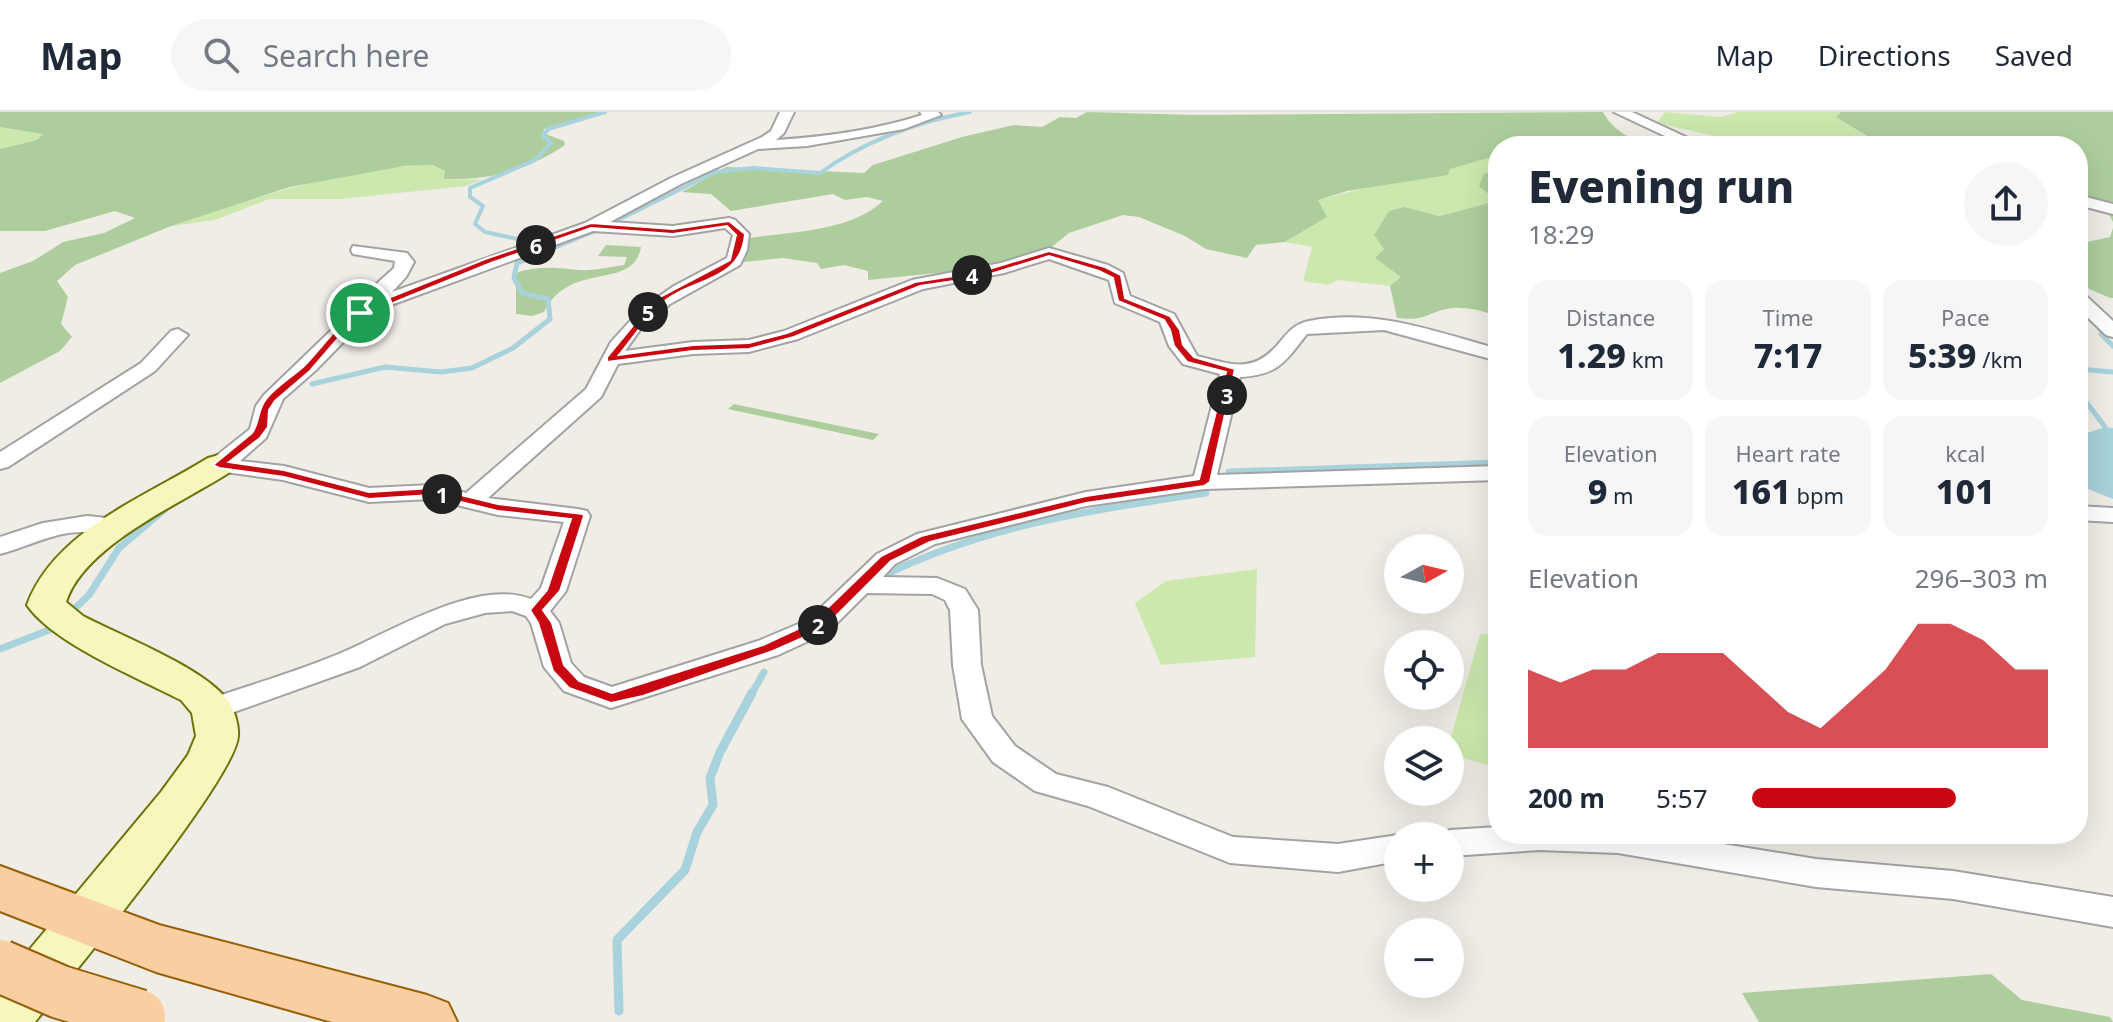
<!DOCTYPE html>
<html lang="en">
<head>
<meta charset="utf-8">
<style>
	:root { --surface:#fff; --page:#f6f6f7; --text:#1f2937; --muted:#747a83; --line:#e0e1e3; --accent:#c80710 }
	body { margin:0; font-family:"Noto Sans",sans-serif; background:var(--page); color:var(--text); height:100vh; display:flex; flex-direction:column; font-size:30px; white-space:nowrap }
	* { box-sizing:border-box; margin:0 }
	p { font-size:26px; color:var(--muted) }
	.icon { flex:none; width:44px; height:44px; fill:none; stroke:currentColor; stroke-width:2; stroke-linecap:round; stroke-linejoin:round }
	.map { position:relative; flex:1; overflow:hidden }
	.side { position:absolute; left:1488px; top:24px; width:600px; height:708px; display:flex; flex-direction:column; background:var(--surface); border-radius:32px; box-shadow:0 8px 32px #0002 }
	.side>* { flex:none }
	.needle { width:52px; rotate:82deg }
	.fabs { position:absolute; left:1384px; top:422px; display:grid; gap:16px }
	.fabs a { display:grid; place-items:center; width:80px; height:80px; border-radius:50%; background:var(--surface); box-shadow:0 8px 32px #0002; font-size:40px }
	.pin { position:absolute; display:grid; place-items:center; width:68px; height:68px; color:#fff; margin:-34px; border:4px solid #fff; border-radius:50%; box-shadow:0 2px 8px #0007 }
	.km { position:absolute; width:40px; height:40px; margin:-20px; border-radius:50%; background:#222; color:#fff; font-size:22px; line-height:40px; text-align:center }
	.round { display:grid; place-items:center; flex:none; width:84px; height:84px; border-radius:42px; background:var(--page) }
	.headline { display:flex; align-items:center; justify-content:space-between; height:136px; padding:0 40px }
	h1 { font-size:44px; font-weight:800; line-height:60px }
	.figures { display:grid; grid-template-columns:repeat(3,1fr); gap:12px; height:136px; padding:8px 40px }
	.figures div { display:grid; align-content:center; border-radius:20px; background:var(--page); text-align:center }
	.figures b { font-size:34px; font-weight:800 }
	.figures small { font-size:22px; font-weight:400 }
	.figures p { font-size:22px }
	.chart { height:224px; padding:16px 40px }
	.chart p { display:flex; justify-content:space-between }
	.chart svg { width:100%; height:144px; margin-top:8px; fill:var(--accent); opacity:.7 }
	ul { padding:0 40px; list-style:none; font-size:26px }
	li { display:grid; grid-template-columns:128px 96px 1fr; align-items:center; height:60px }
	li i { height:20px; border-radius:10px; background:var(--accent) }
	header { display:flex; align-items:center; gap:48px; box-sizing:border-box; height:112px; padding:0 40px; background:var(--surface); border-bottom:2px solid var(--line) }
	header strong { font-size:38px }
	nav { display:flex; gap:44px; margin-inline-start:auto; font-size:28px }
	.search { width:560px; height:72px; background:var(--page); display:flex; align-items:center; gap:20px; box-sizing:border-box; padding:0 28px; border-radius:44px; color:var(--muted); font-size:30px }
	.map>svg:first-child { display:block }
</style>
</head>
<body>
<header>
<strong>Map</strong>
<div class="search"><svg class="icon" aria-label="search" viewBox="0 0 24 24"><circle cx="10" cy="10" r="6"/><path d="M15 15l6 6"/></svg>Search here</div>
<nav><a>Map</a><a>Directions</a><a>Saved</a></nav>
</header>
<div class="map">
<svg width="2113" height="910" viewBox="0 0 2113 910">
	<rect width="100%" height="100%" fill="#f0ece6"/>
	<g fill="#cde8ae">
		<path d="M1665,0L1721,5L1738,0H1841L1837,5L1868,25L1852,34H1714L1745,31L1657,11Z"/>
		<path d="M0,15L44,22L37,28L0,37Z"/>
		<path d="M1498,43V57L1484,62L1498,89L1439,104L1405,95L1384,137L1376,146L1402,165L1390,174L1337,168L1329,173L1303,169L1312,135L1285,130L1327,105L1317,88Z"/>
		<path d="M433,53L445,59V67L482,68L466,74L341,87H269L215,108L171,114C256,86 343,55 433,53Z"/>
		<path d="M1257,457L1255,545L1161,553L1135,491L1166,469Z"/>
		<path d="M1480,522H1498V677L1492,654L1450,643V629Z"/>
	</g>
	<g fill="#adce9c">
		<path d="M0,0H600L544,17L543,21L564,29L565,33C526,59 491,68 444,67L445,59L433,53L404,54L290,75L171,114L75,153L57,169L68,185L61,212L72,225L60,239L0,271V161L33,149L63,130L104,121L135,106L115,99L45,119H0V37L37,28L43,22L0,15Z"/>
		<path d="M1087,0L1196,3L1603,0C1613,19 1631,27 1650,34H1498V43L1450,57L1448,63L1347,79L1318,88L1327,105L1285,130L1256,133L1247,146L1206,137L1185,124L1139,105L1123,103L1069,121L1044,141L976,157L868,168V159L844,153L821,157L817,151L783,146L743,150L750,126C794,119 849,120 883,89L867,85L845,88L833,82L731,99L711,82L682,80L726,55L864,61L873,53L962,25L1014,13L1042,15L1060,5L1076,6Z"/>
		<path d="M1841,0H2113V110L2103,91L2078,85V34H1852L1867,24L1836,5Z"/>
		<path d="M1498,57V205C1485,199 1468,195 1453,196C1430,198 1428,210 1397,206L1390,174L1401,165L1375,146L1384,137L1374,123L1389,99L1405,95L1439,104L1497,89L1479,74L1484,62Z"/>
		<path d="M2113,116V186H2110L2078,172V132L2110,125Z"/>
		<path d="M606,133L641,135C633,180 571,147 544,200L532,204L516,202V161C536,153 558,156 579,158C594,159 610,155 624,153L627,145L598,144Z"/>
		<path d="M734,292L748,295L879,322L873,328L728,297Z"/>
		<path d="M1991,862L2022,888L2110,905L2113,910H1759L1742,881Z"/>
	</g>
	<path fill="#a8d2dc" d="M2105,315L2113,316V387L2078,373V324Z"/>
	<g fill="none" stroke-linecap="round" stroke-linejoin="round">
		<g stroke="#a8d2dc" stroke-width="4">
			<path d="M522,128L485,120L475,112L483,94L470,85V76L535,48L551,31L543,24L548,17L605,0"/>
			<path d="M532,145L600,117L715,60L753,56L820,61C863,30 917,10 970,0"/>
		</g>
		<g stroke="#a8d2dc" stroke-width="5">
			<path d="M2101,222L2113,234"/>
			<path d="M2078,257L2113,260"/>
			<path d="M312,272L385,255L441,260L472,256L513,236L550,207L548,187L522,181L514,166L517,151L537,143"/>
			<path d="M2078,279L2105,315L2108,324"/>
		</g>
		<g stroke="#a8d2dc" stroke-width="7">
			<path d="M1229,360L1498,351"/>
			<path d="M881,465C983,414 1094,397 1206,381"/>
			<path d="M68,503L89,483L119,436L165,397"/>
			<path d="M0,537L49,518L58,511"/>
			<path d="M751,583L764,560"/>
		</g>
		<path stroke="#a8d2dc" stroke-width="9" d="M619,899L617,828L685,758L697,720L713,693L710,666L720,640L752,581"/>
		<g stroke="#a3a3a3" stroke-width="4">
			<g id="street">
				<path d="M780,0H794L784,21L776,28C824,25 876,18 922,3L920,0H938L941,3L904,17L807,34L758,37L681,72L610,110L673,114L729,106L735,108L749,122L747,138L740,153L670,192L640,218L625,239L693,230L749,228L784,219L912,168L1001,151L1049,136L1108,153L1123,161L1130,184L1174,202L1197,244C1233,253 1254,262 1280,230C1289,219 1295,212 1309,209C1374,196 1437,220 1498,237V249L1384,218L1307,222C1285,250 1278,263 1240,265L1217,363L1498,354V368L1204,377L1086,394L935,432L895,452L883,465L937,466L965,477L978,498L981,553L992,604L1015,634L1056,662L1108,675L1233,725L1338,732L1398,723L1402,724H1398V749L1338,760L1230,751L1088,694L1035,679L993,650L962,607L953,553L950,498L945,488L932,482L867,481L828,520L778,543L611,596L564,579L544,555L531,511L526,504L512,499L485,501L445,512L360,555L223,604L212,607L201,604L197,597L201,590C247,574 296,560 341,541C391,520 476,466 531,487L541,476L564,410L498,403L432,387L369,390L283,368L211,358L207,353L211,348L250,317L256,294L264,283L344,206L363,193L360,189L362,185L394,156L395,149L353,142L351,138L353,134L407,141L414,150L406,165L392,180L585,111L671,66L762,25L771,19ZM725,116L733,123L727,146L674,174L641,197L611,230L586,277L466,381L432,373L369,376L284,354L240,349L266,326L283,287L316,258L358,215L391,193L593,119L673,124ZM1049,147L1109,168L1115,191L1160,210L1169,234L1183,252L1220,262L1194,364L1086,380L917,422L877,442L808,508L758,529L612,575L584,565L571,551L559,511L550,499L566,479L590,404L587,399L578,397L488,386L601,285L618,252L693,242L749,240L798,227L923,177L1004,161Z"/>
				<path d="M1614,0H1632L1705,34H1686Z"/>
				<path d="M2078,83L2113,92V102L2078,93Z"/>
				<path d="M2078,181L2084,182L2113,209V225L2106,223L2078,196Z"/>
				<path d="M178,217L188,223L155,259L8,355L0,357V340L141,251L171,219Z"/>
				<path d="M2078,394L2113,396V410L2078,408Z"/>
				<path d="M87,404L127,408L130,413L127,418C108,423 88,418 68,421C44,425 23,436 0,442V425L43,411Z"/>
				<path d="M1498,715V722H1662L1816,747L1953,759L2113,785V815L1953,787L1816,775L1618,741L1539,738L1450,744V724H1437L1450,718Z"/>
			</g>
		</g>
		<g stroke="#6d7409" stroke-width="4">
			<path id="secondary" d="M219,343L230,346L235,353L230,360C182,391 84,433 66,490L83,504C121,524 205,556 228,589C234,597 239,613 238,624C236,666 70,865 35,910H0V873L161,680L188,643L196,624L192,601L181,588C138,566 53,531 27,493C54,419 145,385 208,346Z"/>
		</g>
		<g stroke="#965f05" stroke-width="4">
			<path id="primary" d="M0,754L159,813L427,883L448,891L457,910H332L156,860L0,799Z"/>
		</g>
		<use href="#street" fill="#fff" fill-rule="evenodd"/>
		<use href="#secondary" fill="#f7f7bd" fill-rule="evenodd"/>
		<use href="#primary" fill="#f9cfa2" fill-rule="evenodd"/>
		<g stroke="#965f05" stroke-width="56" stroke-linecap="butt">
			<path id="primary-bridge" d="M0,854L60,880L139,904"/>
		</g>
		<use href="#primary-bridge" stroke="#f9cfa2" stroke-width="52"/>
	</g>
	<path fill="#c80710" stroke="#fff" stroke-width="2" fill-rule="evenodd" d="M729,109L745,122C741,173 688,165 659,194C644,209 632,227 619,243L693,233L749,231L787,221L915,170L979,160L1049,139L1105,155L1121,163L1125,186L1170,204L1180,218L1183,233L1194,245L1235,257L1210,370L1204,374L1086,391L930,430L891,449L823,517L773,539L643,584L611,591L569,576L553,559L538,511L530,498L547,478L571,407L498,399L432,383L369,387L284,365L219,356L213,353L252,321C260,310 257,298 266,287C276,274 292,265 304,254C322,235 336,215 356,199L485,147L591,111L673,117ZM727,114L736,123L730,148L654,188L607,245V250L693,239L749,237L794,225L920,174L981,165L1049,144L1099,159L1113,166L1118,189L1164,208L1170,218L1174,234L1187,250L1226,260L1199,367L1086,384L921,424L881,444L813,510L763,533L612,581L579,569L564,553L552,511L543,498L560,479L584,404L583,402L498,392L432,376L369,380L284,358L229,350L260,326L268,315L269,298L275,289L310,259L347,216L363,203L491,151L591,116L673,122Z"/>
</svg>
<div class="fabs">
<a><svg class="needle" viewBox="-14 -14 28 28"><path d="M0-13l5 13h-10z" fill="#e53935"/><path d="M0 13l5-13h-10z" fill="#747a83"/></svg></a>
<a><svg class="icon" aria-label="locate" viewBox="0 0 24 24"><circle cx="12" cy="12" r="6"/><path d="M12 2v4M12 18v4M2 12h4M18 12h4"/></svg></a>
<a><svg class="icon" aria-label="layers" viewBox="0 0 24 24"><path d="M12 4l9 5-9 5-9-5zM3 14l9 5 9-5"/></svg></a>
<a>+</a>
<a>−</a>
</div>
<div class="pin" style="left:360px;top:201px;background:#1e9e55"><svg class="icon" aria-label="arrive" viewBox="0 0 24 24"><path d="M6 21V4h12l-3 4 3 4H6"/></svg></div>
<b class="km" style="left:442px;top:382px">1</b>
<b class="km" style="left:818px;top:513px">2</b>
<b class="km" style="left:1227px;top:283px">3</b>
<b class="km" style="left:972px;top:163px">4</b>
<b class="km" style="left:648px;top:200px">5</b>
<b class="km" style="left:536px;top:133px">6</b>
<section class="side">
<div class="headline"><div><h1>Evening run</h1><p>18:29</p></div><a class="round"><svg class="icon" aria-label="share" viewBox="0 0 24 24"><path d="M12 15V3M7 8l5-5 5 5M5 13v7h14v-7"/></svg></a></div>
<div class="figures">
<div><p>Distance</p><b>1.29<small> km</small></b></div>
<div><p>Time</p><b>7:17</b></div>
<div><p>Pace</p><b>5:39<small> /km</small></b></div>
</div>
<div class="figures">
<div><p>Elevation</p><b>9<small> m</small></b></div>
<div><p>Heart rate</p><b>161<small> bpm</small></b></div>
<div><p>kcal</p><b>101</b></div>
</div>
<div class="chart"><p><span>Elevation</span>296–303 m</p>
<svg viewBox="0 0 160 44" preserveAspectRatio="none"><path d="M0 44V20L10 24L20 20L30 20L40 15L50 15L60 15L70 24L80 33L90 38L100 29L110 20L120 6L130 6L140 11L150 20L160 20V44z"/></svg>
</div>
<ul>
<li><b>200 m</b>5:57<i style="width:69%"></i></li>
</ul>
</section>
</div>
</body>
</html>
